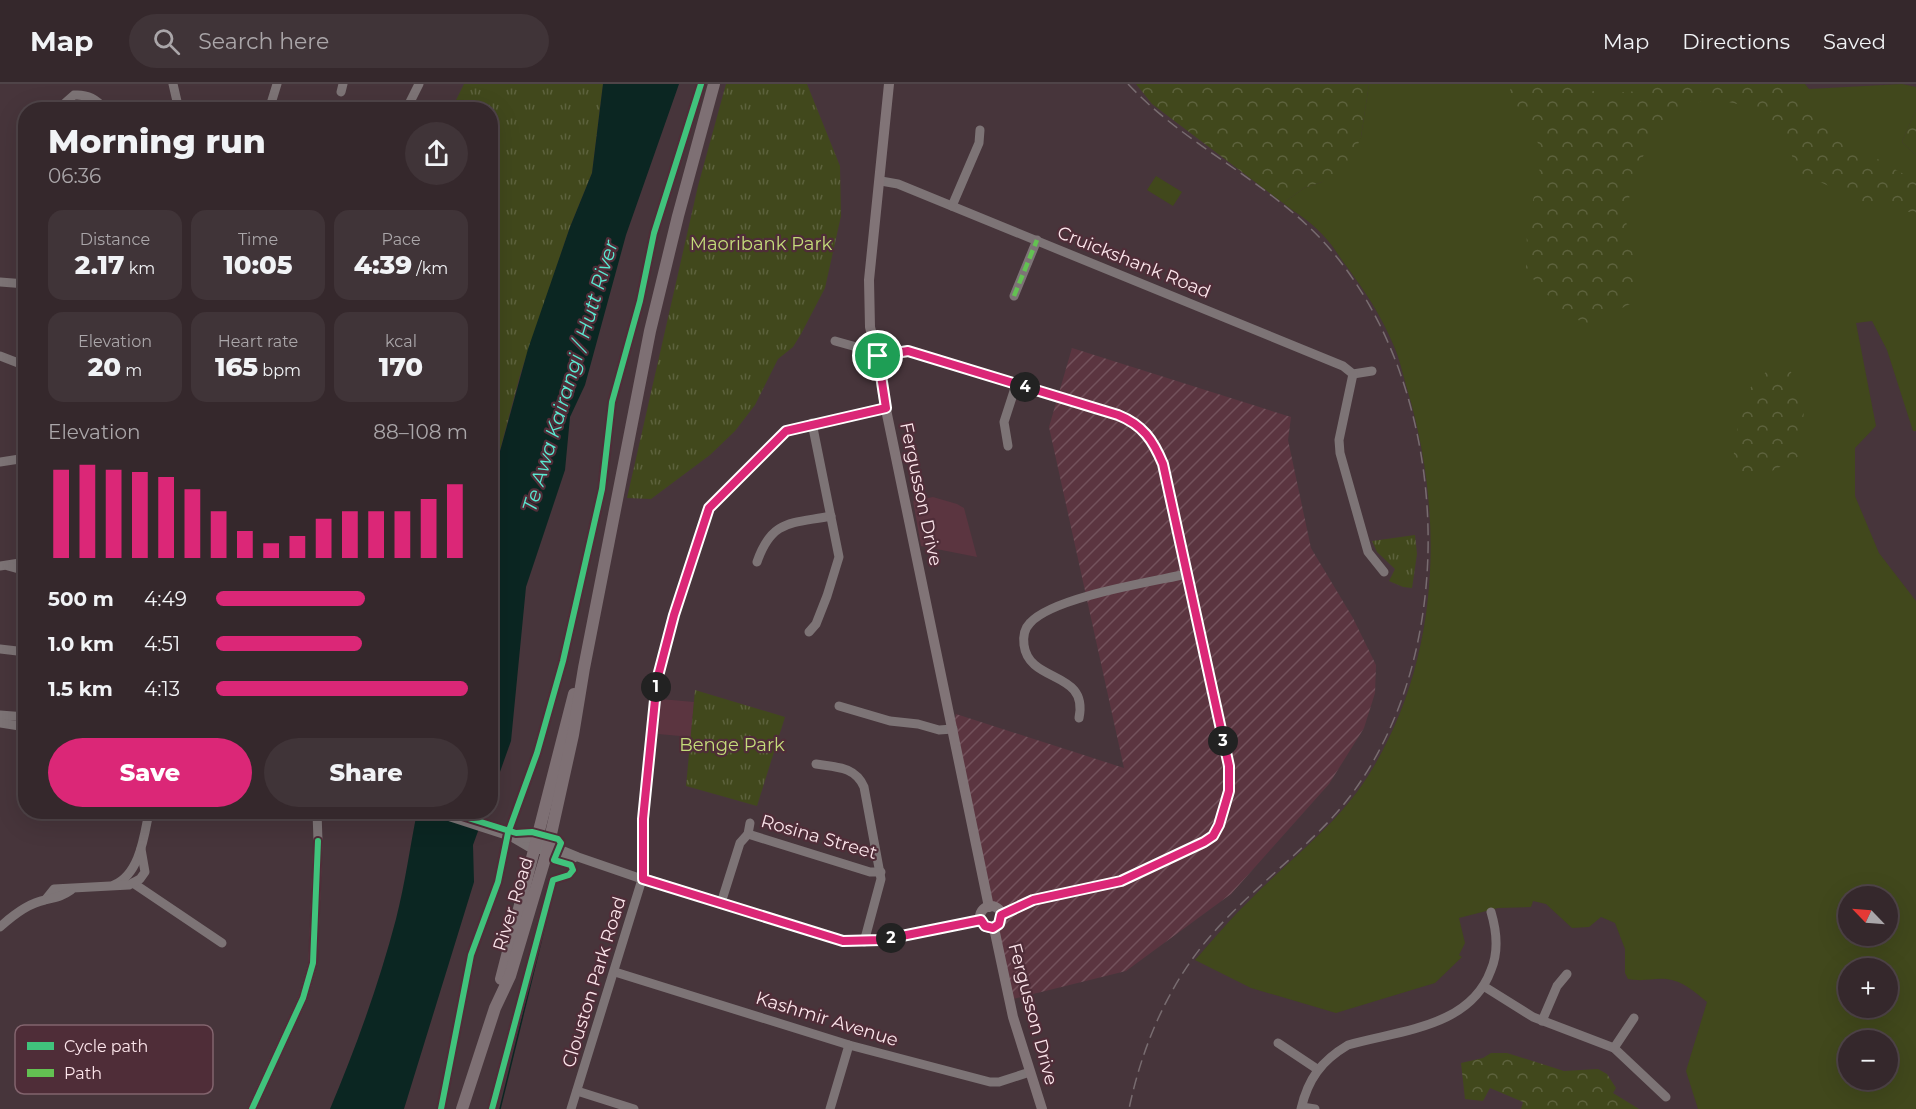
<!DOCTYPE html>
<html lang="en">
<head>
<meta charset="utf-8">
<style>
	:root { --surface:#35282c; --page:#403438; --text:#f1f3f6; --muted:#aaa6a9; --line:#4f4448; --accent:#db2777 }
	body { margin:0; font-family:Montserrat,sans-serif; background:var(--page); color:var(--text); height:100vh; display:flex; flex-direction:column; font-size:22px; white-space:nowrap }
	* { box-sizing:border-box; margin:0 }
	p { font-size:20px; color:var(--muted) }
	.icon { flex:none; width:33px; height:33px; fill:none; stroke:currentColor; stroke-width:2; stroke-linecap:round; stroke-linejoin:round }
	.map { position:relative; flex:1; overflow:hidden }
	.sheet { position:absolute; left:18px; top:18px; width:480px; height:717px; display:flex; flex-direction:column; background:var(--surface); border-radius:24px; box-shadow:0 6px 24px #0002,0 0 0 2px var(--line) }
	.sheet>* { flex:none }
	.needle { width:39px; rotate:295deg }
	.controls { position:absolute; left:1838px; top:802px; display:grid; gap:12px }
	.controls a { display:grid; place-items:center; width:60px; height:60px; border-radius:50%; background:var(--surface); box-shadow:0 6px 24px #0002,0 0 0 2px var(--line); font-size:30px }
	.pin { position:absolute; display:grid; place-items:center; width:51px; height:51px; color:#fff; margin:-26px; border:3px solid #fff; border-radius:50%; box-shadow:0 2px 6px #0007 }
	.km { position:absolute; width:30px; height:30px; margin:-15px; border-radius:50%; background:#222; color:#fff; font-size:16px; line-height:30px; text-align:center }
	.round { display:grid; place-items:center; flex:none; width:63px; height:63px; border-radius:32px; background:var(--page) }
	.headline { display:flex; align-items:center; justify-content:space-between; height:102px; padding:0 30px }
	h1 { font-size:33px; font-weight:800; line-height:45px }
	.figures { display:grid; grid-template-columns:repeat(3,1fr); gap:9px; height:102px; padding:6px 30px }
	.figures div { display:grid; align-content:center; border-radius:15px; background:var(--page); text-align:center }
	.figures b { font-size:26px; font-weight:800 }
	.figures small { font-size:16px; font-weight:400 }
	.figures p { font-size:16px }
	.chart { height:168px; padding:12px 30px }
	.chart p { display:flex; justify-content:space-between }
	.chart svg { width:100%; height:108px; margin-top:6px; stroke:var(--accent); stroke-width:6 }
	.action { display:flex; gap:12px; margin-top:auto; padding:12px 30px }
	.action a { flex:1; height:69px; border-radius:36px; background:var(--accent); color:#fff; font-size:24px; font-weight:800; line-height:69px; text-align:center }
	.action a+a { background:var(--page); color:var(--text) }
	ul { padding:0 30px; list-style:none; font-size:20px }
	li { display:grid; grid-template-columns:96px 72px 1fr; align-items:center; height:45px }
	li i { height:15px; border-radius:8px; background:var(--accent) }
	header { display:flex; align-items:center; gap:36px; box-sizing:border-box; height:84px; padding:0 30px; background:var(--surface); border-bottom:2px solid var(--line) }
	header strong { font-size:28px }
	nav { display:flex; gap:33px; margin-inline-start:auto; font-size:21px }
	.search { width:420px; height:54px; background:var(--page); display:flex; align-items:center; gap:15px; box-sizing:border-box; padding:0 21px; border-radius:33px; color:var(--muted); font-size:22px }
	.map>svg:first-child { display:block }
</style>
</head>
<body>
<header>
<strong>Map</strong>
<div class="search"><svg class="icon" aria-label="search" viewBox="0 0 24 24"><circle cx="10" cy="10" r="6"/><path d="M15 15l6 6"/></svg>Search here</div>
<nav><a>Map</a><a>Directions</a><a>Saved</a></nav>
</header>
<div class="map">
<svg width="1916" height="1025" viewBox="0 0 1916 1025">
	<defs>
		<pattern id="industrial-furrows" width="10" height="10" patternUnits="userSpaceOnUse" patternTransform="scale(1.5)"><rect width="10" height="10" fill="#5b3540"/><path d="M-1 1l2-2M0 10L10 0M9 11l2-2" fill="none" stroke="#73525c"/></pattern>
		<pattern id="forest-crowns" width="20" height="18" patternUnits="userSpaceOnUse" patternTransform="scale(1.5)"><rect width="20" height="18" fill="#41481c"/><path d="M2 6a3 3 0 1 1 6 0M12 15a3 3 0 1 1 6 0" fill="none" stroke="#5d623d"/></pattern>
		<pattern id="park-tufts" width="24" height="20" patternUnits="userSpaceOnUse" patternTransform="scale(1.5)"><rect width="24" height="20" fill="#41481c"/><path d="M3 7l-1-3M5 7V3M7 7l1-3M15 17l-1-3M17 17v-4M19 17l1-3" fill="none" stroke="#5d623d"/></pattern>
	</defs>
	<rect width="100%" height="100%" fill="#47353b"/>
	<g fill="#5b3540">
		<path d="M933,413L957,420L964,424L977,473L921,462L913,417Z"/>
		<path d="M661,615L694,618L691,653L658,650Z"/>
	</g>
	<path fill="url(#industrial-furrows)" d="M1072,264L1291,333L1288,356L1311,464L1353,534L1376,581L1375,609L1364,644L1329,700L1231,810L1126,887L1009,916L996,842L1002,834L1000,827L993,823L953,645L956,630L1124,684L1049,343Z"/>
	<g fill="#41481c" fill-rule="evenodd">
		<path d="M1369,0H1805L1809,5L1902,0L1916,3V26L1902,58L1916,71V347H1913L1887,266L1872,237L1856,239L1876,342L1855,364V412L1879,469L1916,517V1025H1698L1686,987L1707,918C1696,909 1682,896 1666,895C1652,894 1644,898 1628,895L1625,889V865L1615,839L1601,833L1589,843L1572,844L1546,820L1533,817L1531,823L1498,824L1459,834L1465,859L1459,871L1462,873L1435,899L1336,929L1251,904L1195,876C1213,856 1230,835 1250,816C1290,775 1337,741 1368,692C1440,578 1445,434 1408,308C1403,292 1400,275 1393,260C1381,231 1363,204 1344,179C1337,169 1330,158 1322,150C1311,138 1296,129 1283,119L1304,104L1322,98L1361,53ZM1848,813H1887V852H1848ZM1848,885H1887V924H1848ZM1848,957H1887V996H1848Z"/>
		<path d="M1156,92L1182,108L1173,122L1147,106Z"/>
	</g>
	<g fill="url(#forest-crowns)">
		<path d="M1136,0H1369L1361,53L1351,77L1322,98L1304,104L1283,119L1152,20Z"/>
		<path d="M1512,0H1574L1601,10L1638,7L1647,0H1790C1824,39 1869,74 1916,96V129L1873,123L1797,87L1784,47L1745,22L1708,13L1668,36L1633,87L1626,137L1639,201L1634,218L1590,240L1566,232L1526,187L1527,145L1542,74L1535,49L1509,10Z"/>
		<path d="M1916,26V71L1902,58Z"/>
		<path d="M1773,281L1790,286L1805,318L1799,372C1779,384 1754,400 1731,390L1742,312Z"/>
		<path d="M1491,969H1507L1564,987L1598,985L1607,990L1616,1004L1613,1009L1639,1025H1521L1523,1018L1490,1004L1483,1017L1465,1015L1461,979L1483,974Z"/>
	</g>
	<g fill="url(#park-tufts)">
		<path d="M464,0H603L592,89L570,143L520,291L491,400L490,26H451Z"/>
		<path d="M726,0H807L840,82L841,132L825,204L801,250L793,263L778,275L755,321L735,347L710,371L651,415L627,414L698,102Z"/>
		<path d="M1415,451L1417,470L1412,504L1403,503L1389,497L1395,485L1377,468L1372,457Z"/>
		<path d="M695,606L785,633L757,722L686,702Z"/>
	</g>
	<g fill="#0b2622">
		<path d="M603,0H679L626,151L585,301L570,333L565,386L526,503L511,657L491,713V400L528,265L570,143L592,89Z"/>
		<path d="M417,728H485L473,761L474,798L404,1025H330C356,963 379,900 396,835C405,800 410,763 417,728Z"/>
	</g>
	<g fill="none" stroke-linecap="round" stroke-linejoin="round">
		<path stroke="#0b2622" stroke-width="1.5" d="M500,1025L555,800"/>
		<g stroke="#7d7476" stroke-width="9">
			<path d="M173,0L179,26"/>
			<path d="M341,8L343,0"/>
			<path d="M57,26L74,11C88,10 96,15 106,26"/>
			<path d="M269,26L277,0"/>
			<path d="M406,26L419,0"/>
			<path d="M881,97L898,100L1343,282L1353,290L1372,287"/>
			<path d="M952,122L979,59L980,46"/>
			<path d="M0,198L26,200"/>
			<path d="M1014,212L1037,156"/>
			<path d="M835,257L860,264L874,262"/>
			<path d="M0,272L26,282"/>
			<path d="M878,272L908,267L922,270L1118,331C1143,341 1153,356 1163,380L1229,682C1232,705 1226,745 1204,758L1121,797L1033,815L1001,831"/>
			<path d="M1353,290L1339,356L1340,369L1368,468L1384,488"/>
			<path d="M1008,362L1004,338L1016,301"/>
			<path d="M0,378L26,374"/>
			<path d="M757,478C772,435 791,440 831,432"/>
			<path d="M0,482L26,478"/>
			<path d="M8,482L26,487"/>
			<path d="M809,548L816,540L827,512L839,473L812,339"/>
			<path d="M0,565L26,568"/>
			<path d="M839,622L890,637L918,640L939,646L953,645"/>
			<path d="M0,631L26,633"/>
			<path d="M1079,634C1089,586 1029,600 1024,561C1023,553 1024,545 1030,539C1053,513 1151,498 1187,490"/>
			<path d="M0,639L26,643"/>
			<path d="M816,680C835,683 855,682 864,703L881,795L864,858"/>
			<path d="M435,728L512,753L529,763L574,774"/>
			<path d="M748,750L870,788H881"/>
			<path d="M512,753L532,754L578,773L639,794L647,795L843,857L882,856L981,836"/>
			<path d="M133,799L222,859"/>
			<path d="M114,801C140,790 144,752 149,728"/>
			<path d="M46,815L54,805L129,801L140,795L145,788L141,765"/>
			<path d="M721,819L740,759L748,750L750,739"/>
			<path d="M0,843C12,832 29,819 45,816C57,813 61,813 71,806"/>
			<path d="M615,888L849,961L990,998H999L1030,988"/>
			<path d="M1485,903L1533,933L1614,964L1666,1013"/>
			<path d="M1542,937L1557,902L1567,890"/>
			<path d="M1278,959L1317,985"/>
			<path d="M1614,964L1634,934"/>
			<path d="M577,1007L634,1025"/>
			<path d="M1302,1023L1315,1025"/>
			<path d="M252,1025L303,914L313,879L318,757L317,728"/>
			<path d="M571,1025L644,789L643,735L657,596L674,531L709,424L786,347L886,324"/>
			<path d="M830,1025L849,961"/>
			<path d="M1301,1025C1308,995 1321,977 1348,961C1399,946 1470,944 1491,886C1499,867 1497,848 1491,828"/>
		</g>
		<g stroke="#817477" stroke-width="10">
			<path d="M889,0L869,196L870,243L881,286L883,311L989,823"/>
			<circle cx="991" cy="833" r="11"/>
			<path d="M994,844L1013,933L1042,1025"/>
		</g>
		<g stroke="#7e7074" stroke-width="12">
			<path d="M501,895L574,610"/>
			<path d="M462,1025L495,924L510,892L547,768L573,651L584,584L650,247L678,132L714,0"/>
		</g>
		<path stroke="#786c70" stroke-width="1.5" stroke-dasharray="12 6" stroke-linecap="butt" d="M1128,0C1185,61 1264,95 1321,155C1457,300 1467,588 1331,735C1298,770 1260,800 1227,834C1175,886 1144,953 1129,1025"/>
		<path stroke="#63c152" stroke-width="4.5" stroke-dasharray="9 4.5" stroke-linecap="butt" d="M1014,212L1037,156"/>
		<g stroke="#4f2d38" stroke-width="10">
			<g id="cycleway">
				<path d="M878,272L908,267L922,270L1118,331C1143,341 1153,356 1163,380L1229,682C1232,705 1226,745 1204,758L1121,797L1033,815L1001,831"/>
				<path d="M449,728L516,749L532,748L558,755L561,759L554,776L571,781L573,786L569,791L553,796L492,1025"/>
				<path d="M252,1025L303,914L313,879L318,757"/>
				<path d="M441,1025L471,871L498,798L508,749L537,669L563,577L602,405L612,318L640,217L654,149L701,0"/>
			</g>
		</g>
		<use href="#cycleway" stroke="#40c37c" stroke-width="6"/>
	</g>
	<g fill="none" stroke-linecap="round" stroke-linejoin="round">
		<g stroke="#fff" stroke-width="12">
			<path id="route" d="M908,267L1118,331C1143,341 1153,356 1163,380L1229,682V707L1219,741L1213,752L1204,758L1121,797L1033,816L1001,831L999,840L993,844L985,842L981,836L882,856L843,857L643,795V735L657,596L674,531L709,424L786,347L886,324L878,272Z"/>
		</g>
		<use href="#route" stroke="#db2777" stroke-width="8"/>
	</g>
	<g text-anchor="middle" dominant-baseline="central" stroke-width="4.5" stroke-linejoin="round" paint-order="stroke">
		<g font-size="18" fill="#c4dc7a" stroke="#4f2d38">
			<text x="761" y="160">Maoribank Park</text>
			<text x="732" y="661">Benge Park</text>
		</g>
		<g font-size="18" fill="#fce5eb" stroke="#4f2d38">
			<text transform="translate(1134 178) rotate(22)">Cruickshank Road</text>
			<text transform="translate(921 410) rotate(78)">Fergusson Drive</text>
			<text transform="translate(819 753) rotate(16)">Rosina Street</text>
			<text transform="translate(513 820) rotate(-73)">River Road</text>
			<text transform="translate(594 898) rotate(-73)">Clouston Park Road</text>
			<text transform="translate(1033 930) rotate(75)">Fergusson Drive</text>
			<text transform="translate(827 935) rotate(17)">Kashmir Avenue</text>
		</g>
		<g font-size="20" font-style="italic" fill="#5ae9d1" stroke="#4f2d38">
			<text transform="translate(570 292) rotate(-73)">Te Awa Kairangi / Hutt River</text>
		</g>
	</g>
	<rect x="15" y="941" width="198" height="69" rx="9" fill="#4f2d38" stroke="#83646e" stroke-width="1.5"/>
	<rect x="27" y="958" width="27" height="8" fill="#40c37c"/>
	<rect x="27" y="985" width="27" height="8" fill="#63c152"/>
	<g font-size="16" fill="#fce5eb">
		<text x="64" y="968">Cycle path</text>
		<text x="64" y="995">Path</text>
	</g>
</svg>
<div class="controls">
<a><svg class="needle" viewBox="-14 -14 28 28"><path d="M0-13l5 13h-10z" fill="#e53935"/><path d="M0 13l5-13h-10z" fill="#aaa6a9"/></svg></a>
<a>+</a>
<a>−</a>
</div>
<div class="pin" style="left:878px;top:272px;background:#1e9e55"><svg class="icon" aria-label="arrive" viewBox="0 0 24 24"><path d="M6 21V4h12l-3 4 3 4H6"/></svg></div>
<b class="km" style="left:656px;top:603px">1</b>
<b class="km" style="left:891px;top:854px">2</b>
<b class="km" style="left:1223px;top:657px">3</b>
<b class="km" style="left:1025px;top:303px">4</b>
<section class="sheet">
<div class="headline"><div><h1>Morning run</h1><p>06:36</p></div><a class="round"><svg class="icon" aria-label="share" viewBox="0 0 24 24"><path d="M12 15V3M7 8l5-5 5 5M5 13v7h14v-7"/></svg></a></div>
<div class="figures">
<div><p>Distance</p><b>2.17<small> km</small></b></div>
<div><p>Time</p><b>10:05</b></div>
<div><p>Pace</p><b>4:39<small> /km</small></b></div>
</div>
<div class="figures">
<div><p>Elevation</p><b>20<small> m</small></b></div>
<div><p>Heart rate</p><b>165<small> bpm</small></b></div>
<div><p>kcal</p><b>170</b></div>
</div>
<div class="chart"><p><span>Elevation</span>88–108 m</p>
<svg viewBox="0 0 160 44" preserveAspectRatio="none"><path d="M5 44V8M15 44V6M25 44V8M35 44V9M45 44V11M55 44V16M65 44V25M75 44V33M85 44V38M95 44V35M105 44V28M115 44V25M125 44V25M135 44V25M145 44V20M155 44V14"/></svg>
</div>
<ul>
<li><b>500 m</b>4:49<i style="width:59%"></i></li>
<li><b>1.0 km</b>4:51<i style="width:58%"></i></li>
<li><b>1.5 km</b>4:13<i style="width:100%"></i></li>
</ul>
<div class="action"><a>Save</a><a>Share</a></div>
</section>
</div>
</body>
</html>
